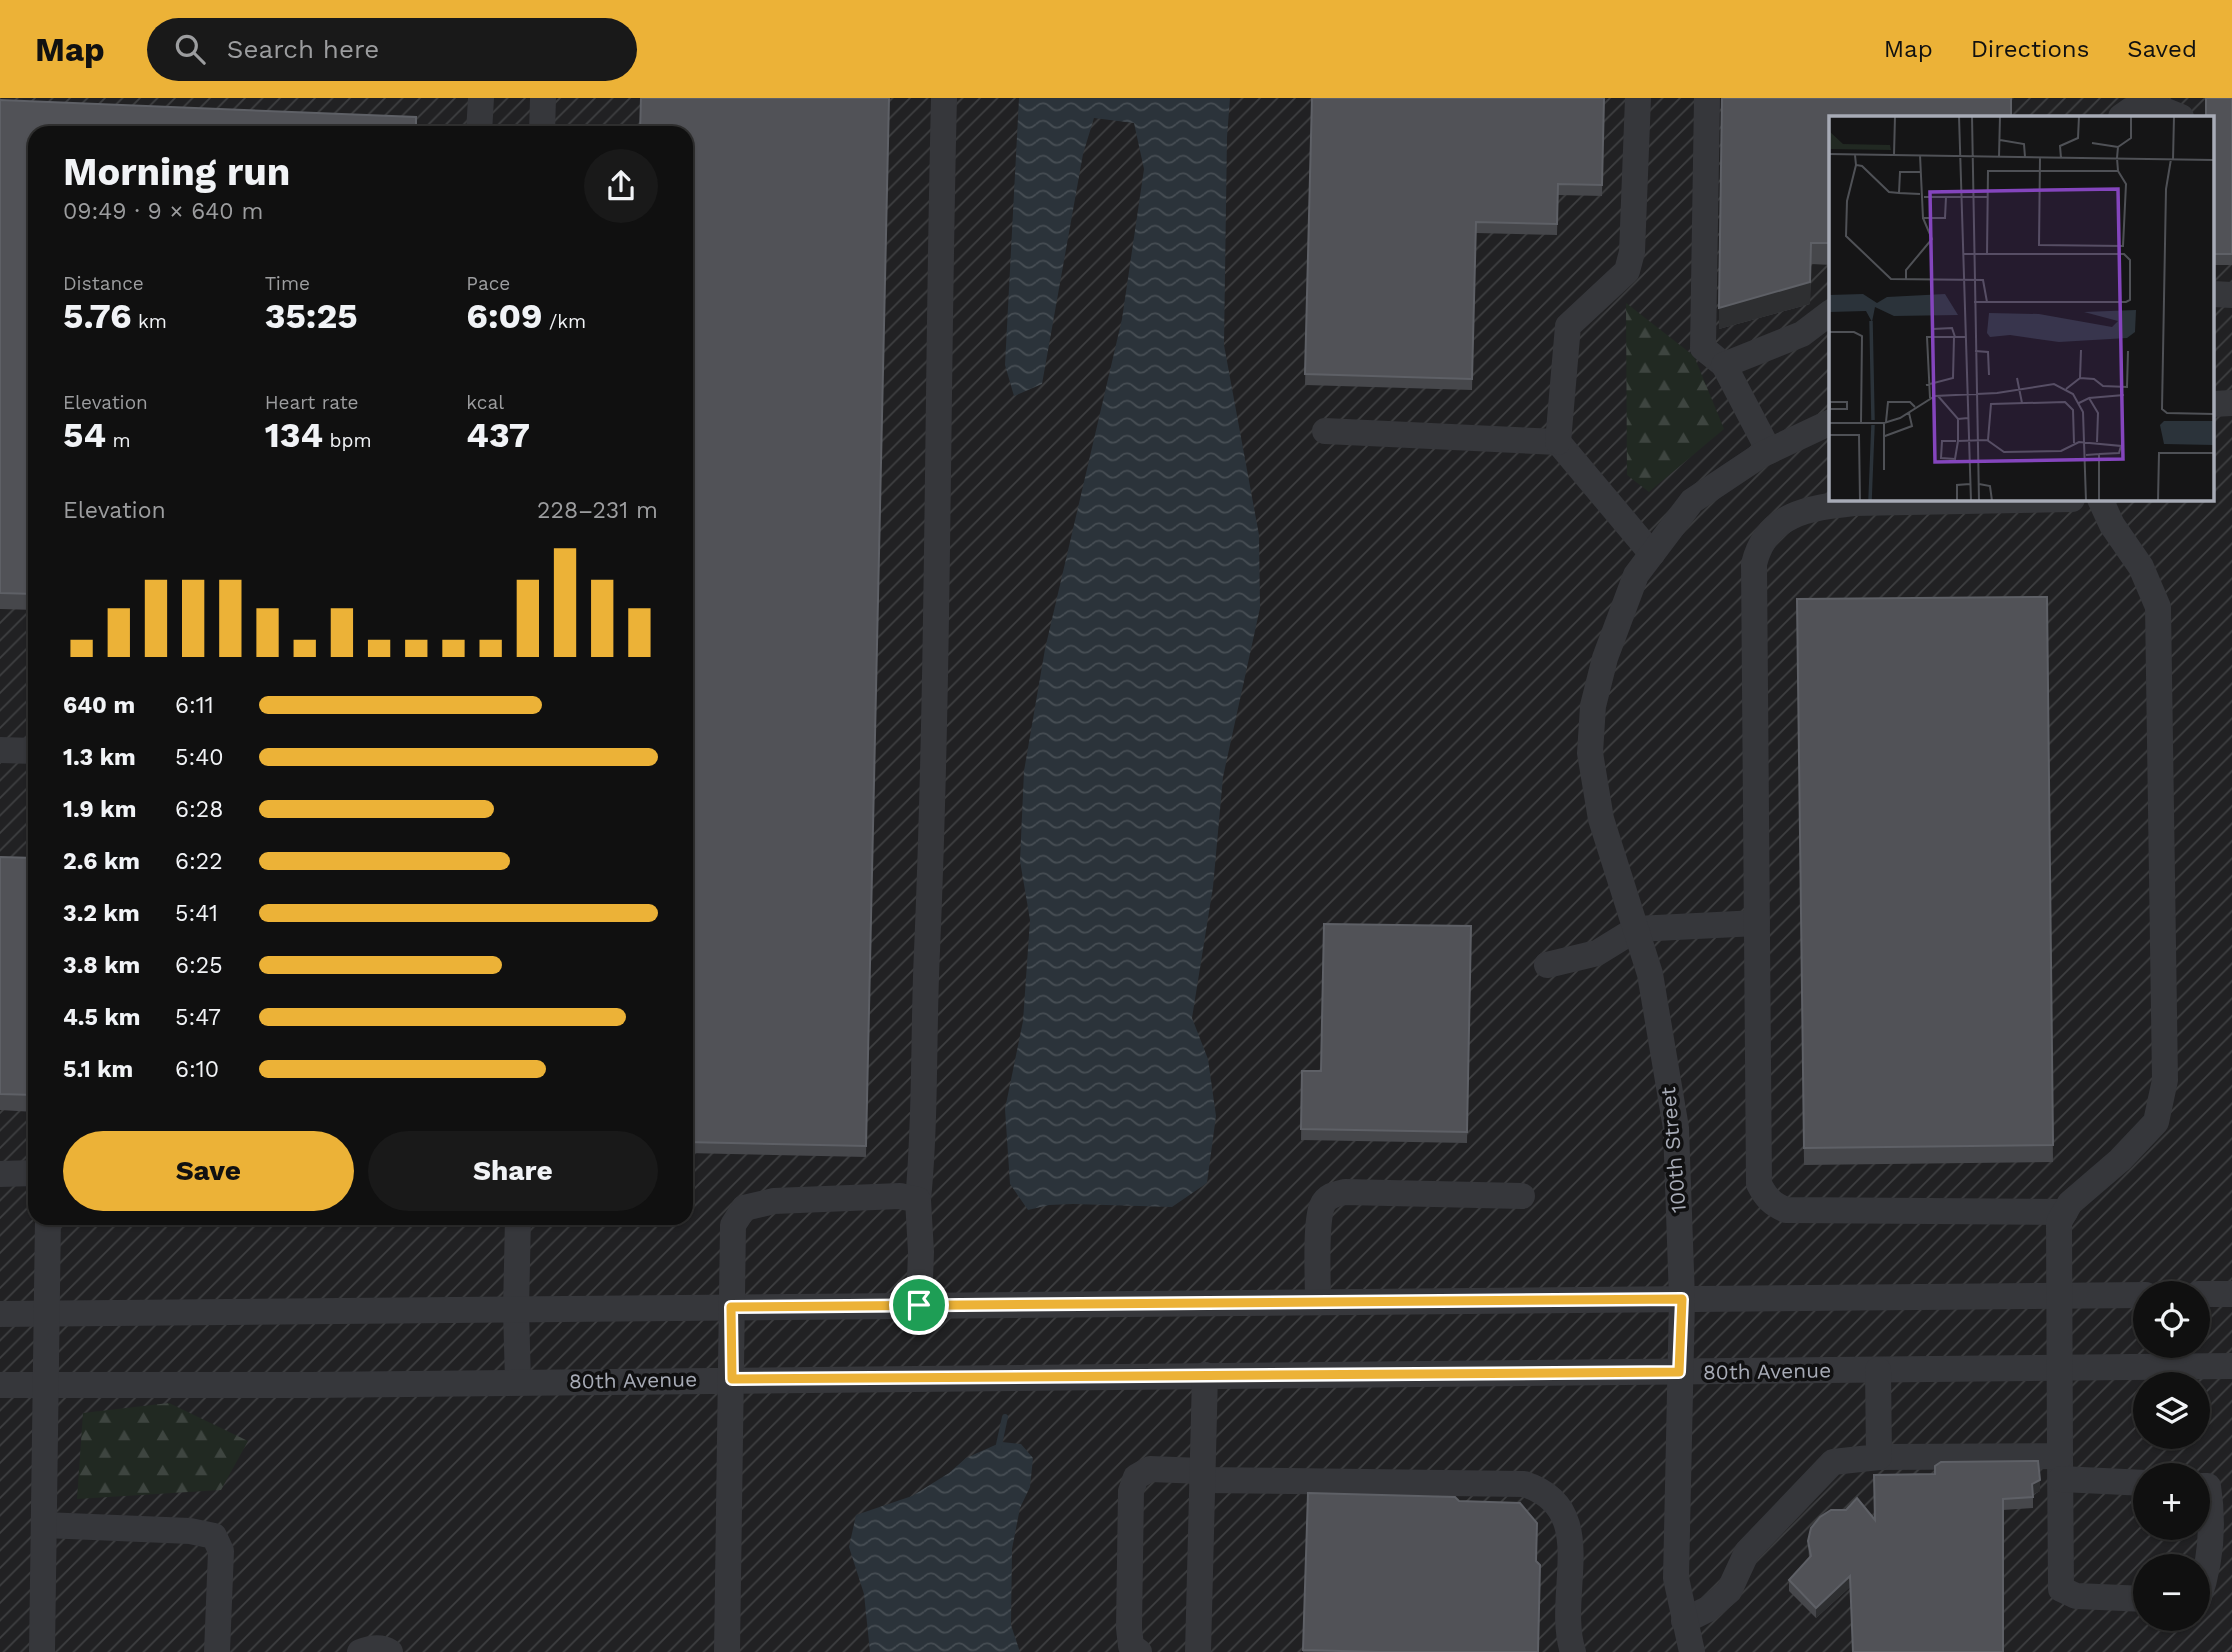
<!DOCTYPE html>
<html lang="en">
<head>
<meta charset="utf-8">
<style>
	:root { --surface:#101010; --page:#191919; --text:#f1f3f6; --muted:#9c9d9f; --line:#303030; --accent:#ecb237 }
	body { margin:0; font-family:"Work Sans",sans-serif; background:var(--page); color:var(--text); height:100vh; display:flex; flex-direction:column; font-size:26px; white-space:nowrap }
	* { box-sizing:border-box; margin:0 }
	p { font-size:23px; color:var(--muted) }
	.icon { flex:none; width:38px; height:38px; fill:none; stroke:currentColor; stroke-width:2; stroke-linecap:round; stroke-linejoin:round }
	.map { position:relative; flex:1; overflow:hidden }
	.drawer { position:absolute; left:28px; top:28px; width:665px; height:1099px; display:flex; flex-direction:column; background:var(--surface); border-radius:21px; box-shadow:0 2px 5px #0004,0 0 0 2px var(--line) }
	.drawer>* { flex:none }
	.buttons { position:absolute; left:2133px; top:1183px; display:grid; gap:14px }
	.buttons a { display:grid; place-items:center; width:77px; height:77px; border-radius:50%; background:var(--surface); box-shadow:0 2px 5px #0004,0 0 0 2px var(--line); font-size:35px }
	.pin { position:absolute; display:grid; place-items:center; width:60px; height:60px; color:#fff; margin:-30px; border:4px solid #fff; border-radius:50%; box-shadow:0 2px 7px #0007 }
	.round { display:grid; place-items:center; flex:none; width:74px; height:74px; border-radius:37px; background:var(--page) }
	.headline { display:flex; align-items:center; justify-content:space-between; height:119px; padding:0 35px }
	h1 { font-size:38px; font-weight:700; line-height:52px }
	.stats { display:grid; grid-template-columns:repeat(3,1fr); gap:10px; height:119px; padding:7px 35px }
	.stats div { display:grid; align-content:center }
	.stats b { font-size:35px; font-weight:700 }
	.stats small { font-size:19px; font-weight:400 }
	.stats p { font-size:19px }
	.chart { height:196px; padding:14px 35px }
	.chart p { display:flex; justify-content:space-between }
	.chart svg { width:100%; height:126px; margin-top:7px; stroke:var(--accent); stroke-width:6 }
	.button { display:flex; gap:14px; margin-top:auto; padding:14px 35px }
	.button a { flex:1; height:80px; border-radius:42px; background:var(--accent); color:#111; font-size:28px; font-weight:700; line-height:80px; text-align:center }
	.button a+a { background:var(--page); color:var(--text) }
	ul { padding:0 35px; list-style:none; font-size:23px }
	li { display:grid; grid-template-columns:112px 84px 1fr; align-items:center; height:52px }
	li i { height:18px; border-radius:9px; background:var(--accent) }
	header { display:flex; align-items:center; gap:42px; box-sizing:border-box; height:98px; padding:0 35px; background:var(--accent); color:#111 }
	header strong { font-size:33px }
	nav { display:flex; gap:38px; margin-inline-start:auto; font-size:24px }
	.search { width:490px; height:63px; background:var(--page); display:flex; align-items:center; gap:18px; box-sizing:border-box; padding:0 24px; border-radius:38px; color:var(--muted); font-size:26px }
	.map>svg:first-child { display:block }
</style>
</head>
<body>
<header>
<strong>Map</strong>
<div class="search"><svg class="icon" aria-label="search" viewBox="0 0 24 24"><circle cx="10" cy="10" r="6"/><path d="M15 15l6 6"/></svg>Search here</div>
<nav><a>Map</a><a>Directions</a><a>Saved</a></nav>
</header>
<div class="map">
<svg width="2232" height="1554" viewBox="0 0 2232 1554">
	<defs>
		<pattern id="industrial-furrows" width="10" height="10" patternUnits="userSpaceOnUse" patternTransform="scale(1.75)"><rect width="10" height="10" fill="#212123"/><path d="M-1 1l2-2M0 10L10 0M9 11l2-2" fill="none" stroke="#3e3f41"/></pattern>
		<pattern id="forest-firs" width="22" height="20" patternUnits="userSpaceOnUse" patternTransform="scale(1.75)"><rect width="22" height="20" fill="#212922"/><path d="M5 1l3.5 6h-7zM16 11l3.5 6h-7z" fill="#3e4540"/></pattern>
		<pattern id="water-waves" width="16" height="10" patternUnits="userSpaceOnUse" patternTransform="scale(1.75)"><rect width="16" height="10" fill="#2b333a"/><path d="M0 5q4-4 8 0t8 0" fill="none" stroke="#474e54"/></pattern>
	</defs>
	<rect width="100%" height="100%" fill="#151516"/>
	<path fill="url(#industrial-furrows)" fill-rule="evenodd" d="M0,0H2232V1554H0ZM1831,19H2213V401H1831ZM35,35H686V1120H35ZM2146,1195H2198V1248H2146ZM2146,1286H2198V1339H2146ZM2146,1377H2198V1430H2146ZM2146,1468H2198V1521H2146Z"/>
	<g fill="url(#forest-firs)">
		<path d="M1626,205L1694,258L1724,331L1649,394L1627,377Z"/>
		<path d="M169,1305L248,1343L221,1392L77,1401L83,1315Z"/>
	</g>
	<g fill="url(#water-waves)">
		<path d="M1019,0H1230L1227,39L1224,247L1259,437L1260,510L1223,679L1213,789L1192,920L1208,961L1216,1018L1207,1085L1172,1109L1073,1106L1049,1107L1028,1112L1010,1086L1005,1011L1023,923L1030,822L1020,763L1024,673L1045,551L1122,221L1144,71L1134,25L1094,20L1083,56L1042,286L1014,298L1005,267Z"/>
		<path d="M1002,1344L1021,1346L1033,1360L1030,1389L1020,1410L1012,1451L1011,1527L1020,1554H870L864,1496L849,1449L856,1417L912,1398L949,1375L966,1360Z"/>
	</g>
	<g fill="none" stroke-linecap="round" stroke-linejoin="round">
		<path stroke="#2b333a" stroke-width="6" d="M998,1351L1005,1319"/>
		<g stroke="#36373b" stroke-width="26">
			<path d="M1707,0L1703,250L1724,267"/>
			<path d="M2121,19L2131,12L2161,11L2181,19"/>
			<path d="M479,35L481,0"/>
			<path d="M542,35L543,0"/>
			<path d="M2213,196L2232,197"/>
			<path d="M2213,306L2232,305"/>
			<path d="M1325,333L1558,344L1652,456"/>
			<path d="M1558,344L1568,228L1627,173L1632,154L1638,0"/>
			<path d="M1769,353L1724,267L1802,236L1831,214"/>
			<path d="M0,652L35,653"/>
			<path d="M1547,867L1597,855L1636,831L1757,825"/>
			<path d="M0,1076L35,1075"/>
			<path d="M918,1102C926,1020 923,936 927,853C939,569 937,284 944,0"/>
			<path d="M2065,1114L1786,1112C1772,1106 1766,1100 1759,1086L1754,466C1766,416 1808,410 1854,405L2072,401"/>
			<path d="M518,1120L516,1212L518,1284"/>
			<path d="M2198,1196H2232"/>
			<path d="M1318,1204C1318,1182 1315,1126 1322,1108C1326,1098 1335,1096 1345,1094L1522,1098"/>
			<path d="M0,1216L2146,1197"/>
			<path d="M0,1287H309L2232,1268"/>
			<path d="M2060,1358L2061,1491L2076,1498L2146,1501"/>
			<path d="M1879,1359L2060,1358L2059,1124L2070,1105L2120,1062L2156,1024L2165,982L2158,509L2141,469L2112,427L2100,401"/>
			<path d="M2061,1381L2146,1385"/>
			<path d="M1202,1382L1524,1386C1602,1411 1554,1495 1573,1554"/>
			<path d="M2198,1388H2208C2214,1427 2211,1465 2198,1502"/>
			<path d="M44,1427L190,1433L214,1438L221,1453L217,1554"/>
			<path d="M1684,1523L1708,1511L1729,1493L1747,1454L1833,1364L1879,1359L1878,1272"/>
			<path d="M42,1554L48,1120"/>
			<path d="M360,1554C370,1550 381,1548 390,1554"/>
			<path d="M727,1554L733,1127L744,1110L774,1103L900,1098L918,1102L921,1154L919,1207"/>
			<path d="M1139,1554L1131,1548L1129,1530L1131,1393L1136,1379L1150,1371L1202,1373"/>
			<path d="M1198,1554L1205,1277"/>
			<path d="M1692,1554L1676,1480L1682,1201L1676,1030L1650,876L1601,721L1590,655L1593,608L1605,560L1636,477L1692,403L1761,357L1831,324"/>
		</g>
	</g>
	<g fill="#46474b">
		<path d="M889,0L866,1059L686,1055V35Z"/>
		<path d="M1312,0H1604L1602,98L1558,97L1557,137L1476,135L1472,292L1305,287Z"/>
		<path d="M1722,0H2012L2011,19H1831V167L1811,166L1810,206L1719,231Z"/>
		<path d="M2232,0V167H2213V19Z"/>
		<path d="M0,2L416,35H35V512L0,511Z"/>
		<path d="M2047,499L2053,1064L1804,1067L1797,501Z"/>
		<path d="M0,759L35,760V1014L0,1012Z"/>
		<path d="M1471,828L1467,1045L1301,1042L1302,973H1321Z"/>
		<path d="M2040,1393L2033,1397V1410L2003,1412L1850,1489L1816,1520L1789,1493V1482L1809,1460L1808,1443L1874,1422Z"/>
		<path d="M1308,1395L1459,1403L1536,1463L1538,1554H1303Z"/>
	</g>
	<g fill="#2e2f31">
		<path d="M1811,145L1810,206L1719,231V210Z"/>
		<path d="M2040,1382V1393L2032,1397V1386Z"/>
		<path d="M1850,1478V1489L1816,1520V1510Z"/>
	</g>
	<g fill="#515257" stroke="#5e6066" stroke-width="2">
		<path d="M641,0H889L866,1048L686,1044V35H640Z"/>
		<path d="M1312,0H1604L1602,87L1558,86L1557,126L1476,124L1472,281L1305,276Z"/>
		<path d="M1722,0H2011V19H1831V145H1811L1810,184L1719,210Z"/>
		<path d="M2206,0H2232V156H2213V19H2206Z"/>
		<path d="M0,2L416,19V35H35V496L0,495Z"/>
		<path d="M2047,499L2053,1047L1804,1050L1797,501Z"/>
		<path d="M0,759L35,760V997L0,996Z"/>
		<path d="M1324,826L1471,828L1467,1034L1301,1031L1302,973H1321Z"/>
		<path d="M2038,1363L2040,1382L2032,1386L2033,1399L2003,1401V1554H1853L1850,1478L1816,1510L1789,1482L1811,1458L1808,1443L1811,1430L1820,1419L1831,1412H1846L1857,1400L1875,1422L1874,1377L1935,1376V1368L1941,1364Z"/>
		<path d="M1308,1395L1455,1399L1459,1403L1520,1405L1537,1425L1536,1463L1540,1467L1538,1554H1381L1303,1552Z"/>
	</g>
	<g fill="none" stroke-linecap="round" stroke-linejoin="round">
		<g stroke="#fff" stroke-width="14">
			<path id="route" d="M1682,1201L1679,1274L732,1281L731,1209Z"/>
		</g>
		<use href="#route" stroke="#ecb237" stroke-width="9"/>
	</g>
	<g text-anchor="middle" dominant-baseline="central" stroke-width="7" stroke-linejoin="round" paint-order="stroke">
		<g font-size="21" fill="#a7abb6" stroke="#101011">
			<text transform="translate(1673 1052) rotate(-95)">100th Street</text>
			<text transform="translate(1767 1273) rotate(-1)">80th Avenue</text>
			<text transform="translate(633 1282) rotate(-1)">80th Avenue</text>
		</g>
	</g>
	<g transform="translate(1829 18)">
		<rect width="385" height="385" fill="#151516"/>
		<path d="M0,15L14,28L61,29L62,34L0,33Z" fill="#212922"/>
		<path d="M34,178L48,187L58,181L116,178L129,199L65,200L46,191L43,206L37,195L0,196V179ZM307,194L306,216L298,222L230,226L181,219L161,221L158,217L160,197L210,198L283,211L289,205L255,196ZM335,305H385V329L335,328L331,309Z" fill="#2b333a"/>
		<path fill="none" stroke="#2b333a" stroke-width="3.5" d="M42,205L44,304M41,385L44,309"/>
		<path fill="none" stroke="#4f5156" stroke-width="2" d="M130,0L142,385M143,0L150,385M171,24L195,28L196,41M263,27L289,31M0,38L385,44M26,39L27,49L33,50L60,76L70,77M65,39L66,0M91,39L94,102H116L117,81M170,41L171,0M211,41L210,129L294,130L297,68L289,55L288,42L289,31L302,22V0M232,42L231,30L249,22L250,0M342,43L337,73L333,293L338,297L385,298M344,44L345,0M27,49L18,85L17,120L62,163L154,164L158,186H145M91,56H71L70,77L91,78M95,81H159M135,138H295L301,144V184L297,186H158M158,138L159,55H289M77,164V154L103,123L94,102M0,216H25L33,220L32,307M103,221L104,213L123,212L126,221M146,235L159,236L160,259M188,262L193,287M251,262L265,263L274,270L298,271L299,235M97,269L124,262L125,221M237,273L251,262L252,234M109,280L129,303L139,302M101,282L98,221H137M260,282L295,279M0,286H18V293H0M250,287L260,282L269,297L268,326M129,303V325L158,324L175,336L232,335L250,326L292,330L290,337L270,338M57,306L59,286H81L86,291M0,307H55L71,302L106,280L168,277L225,268L244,278L254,296L257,385M0,307L1,286M55,307V354M0,319H30L31,385M56,320L83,310L80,297M159,324L162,288L236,286L244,294L245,327M127,325H113L112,342L126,343L129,325M257,339L270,338V385M150,368L161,370L163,385M128,385V369L141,368M329,385L330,337H385"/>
		<path fill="#8445bd" fill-opacity="0.15" stroke="#8445bd" stroke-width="3.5" d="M289,73L294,343L106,346L101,76Z"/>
		<rect width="385" height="385" fill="none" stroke="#a7abb6" stroke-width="3.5"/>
	</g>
</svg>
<div class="buttons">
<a><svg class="icon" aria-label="locate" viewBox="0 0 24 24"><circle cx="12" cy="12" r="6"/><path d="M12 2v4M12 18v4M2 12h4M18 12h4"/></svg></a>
<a><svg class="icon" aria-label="layers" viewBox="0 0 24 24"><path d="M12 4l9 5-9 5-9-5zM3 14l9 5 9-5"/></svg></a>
<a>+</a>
<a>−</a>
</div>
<div class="pin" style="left:919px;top:1207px;background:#1e9e55"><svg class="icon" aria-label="arrive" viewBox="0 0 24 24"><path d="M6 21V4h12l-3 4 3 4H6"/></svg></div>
<section class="drawer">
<div class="headline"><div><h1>Morning run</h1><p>09:49 · 9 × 640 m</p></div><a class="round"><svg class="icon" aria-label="share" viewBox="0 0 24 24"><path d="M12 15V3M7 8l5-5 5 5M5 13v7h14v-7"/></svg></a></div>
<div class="stats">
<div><p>Distance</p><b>5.76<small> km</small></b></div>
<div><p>Time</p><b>35:25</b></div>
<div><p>Pace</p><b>6:09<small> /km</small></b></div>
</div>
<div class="stats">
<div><p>Elevation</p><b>54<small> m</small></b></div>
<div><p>Heart rate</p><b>134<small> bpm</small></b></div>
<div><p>kcal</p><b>437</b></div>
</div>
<div class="chart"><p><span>Elevation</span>228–231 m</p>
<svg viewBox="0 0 160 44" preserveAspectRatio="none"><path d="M5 44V38M15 44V27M25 44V17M35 44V17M45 44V17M55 44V27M65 44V38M75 44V27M85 44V38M95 44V38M105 44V38M115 44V38M125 44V17M135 44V6M145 44V17M155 44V27"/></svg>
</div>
<ul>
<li><b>640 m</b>6:11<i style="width:71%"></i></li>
<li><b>1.3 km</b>5:40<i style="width:100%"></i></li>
<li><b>1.9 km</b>6:28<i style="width:59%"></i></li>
<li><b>2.6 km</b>6:22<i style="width:63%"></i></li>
<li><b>3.2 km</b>5:41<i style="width:100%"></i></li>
<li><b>3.8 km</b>6:25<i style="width:61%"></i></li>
<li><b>4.5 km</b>5:47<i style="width:92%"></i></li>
<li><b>5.1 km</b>6:10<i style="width:72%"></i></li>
</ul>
<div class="button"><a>Save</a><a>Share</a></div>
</section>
</div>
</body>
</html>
